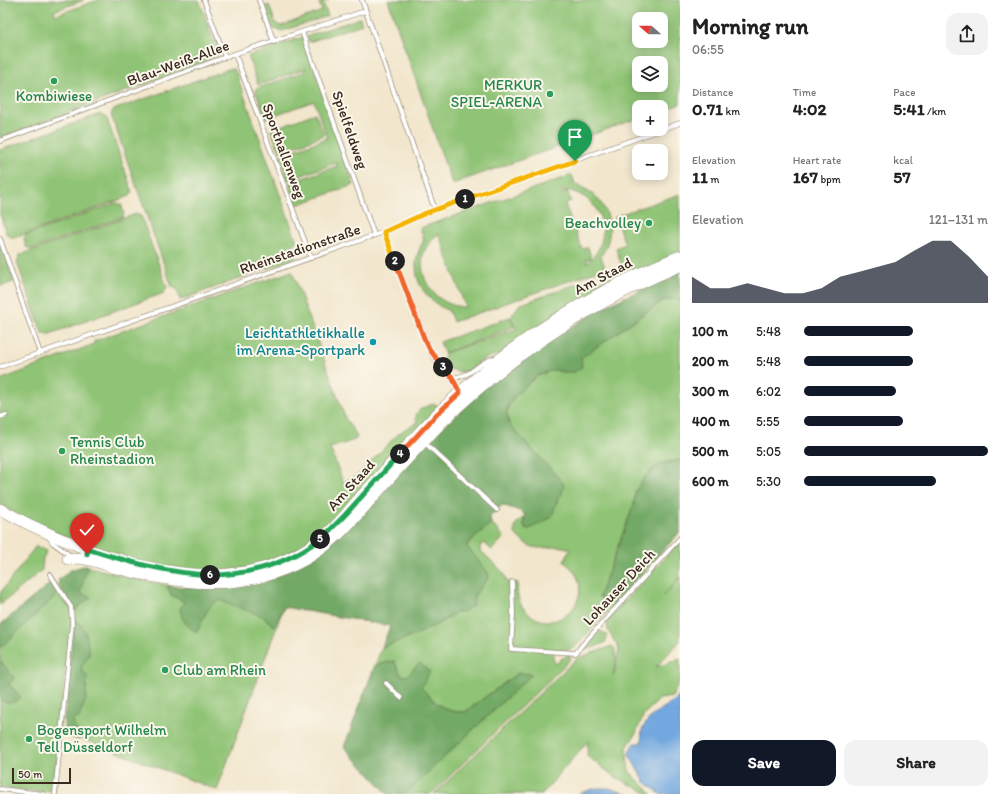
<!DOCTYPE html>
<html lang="en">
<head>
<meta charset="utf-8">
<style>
	:root { --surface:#fff; --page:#f2f2f2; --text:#222; --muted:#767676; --accent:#111827 }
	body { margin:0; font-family:Itim,sans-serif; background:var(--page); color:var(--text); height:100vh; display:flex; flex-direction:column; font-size:15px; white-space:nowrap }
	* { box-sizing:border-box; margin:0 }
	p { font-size:13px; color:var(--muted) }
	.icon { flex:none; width:22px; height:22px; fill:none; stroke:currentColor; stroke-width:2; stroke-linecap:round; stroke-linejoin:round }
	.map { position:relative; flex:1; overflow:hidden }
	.side { display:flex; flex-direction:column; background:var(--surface); width:320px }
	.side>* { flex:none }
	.needle { width:26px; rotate:290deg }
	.controls { position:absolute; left:632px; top:12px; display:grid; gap:8px }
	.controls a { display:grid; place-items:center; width:36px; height:36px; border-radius:8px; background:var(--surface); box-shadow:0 2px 10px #0003; font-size:20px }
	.scale { position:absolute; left:12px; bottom:10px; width:59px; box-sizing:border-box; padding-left:4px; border:2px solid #3b2a1e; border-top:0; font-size:11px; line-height:14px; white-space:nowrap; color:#3b2a1e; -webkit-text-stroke:3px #fbf7ec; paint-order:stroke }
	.pin { position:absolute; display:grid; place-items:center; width:34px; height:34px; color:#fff; margin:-41px -17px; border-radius:50% 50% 50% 0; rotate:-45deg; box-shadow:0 0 4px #0007 }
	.pin .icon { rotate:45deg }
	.km { position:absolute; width:20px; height:20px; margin:-10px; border-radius:50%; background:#222; color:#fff; font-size:11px; line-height:20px; text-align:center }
	.round { display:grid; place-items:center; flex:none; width:42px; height:42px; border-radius:12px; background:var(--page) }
	.head { display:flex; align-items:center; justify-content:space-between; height:68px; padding:0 12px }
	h1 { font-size:22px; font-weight:700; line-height:30px }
	.metrics { display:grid; grid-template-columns:repeat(3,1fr); gap:6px; height:68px; padding:4px 12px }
	.metrics div { display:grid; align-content:center }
	.metrics b { font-size:17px; font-weight:700 }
	.metrics small { font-size:11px; font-weight:400 }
	.metrics p { font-size:11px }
	.chart { height:112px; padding:8px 12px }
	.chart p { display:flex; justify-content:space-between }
	.chart svg { width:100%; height:72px; margin-top:4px; fill:var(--accent); opacity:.7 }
	.cta { display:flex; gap:8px; margin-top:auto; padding:8px 12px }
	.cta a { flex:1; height:46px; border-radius:12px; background:var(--accent); color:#fff; font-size:16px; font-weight:700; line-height:46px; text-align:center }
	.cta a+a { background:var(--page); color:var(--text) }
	ul { padding:0 12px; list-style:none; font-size:13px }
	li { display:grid; grid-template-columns:64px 48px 1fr; align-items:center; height:30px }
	li i { height:10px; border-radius:5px; background:var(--accent) }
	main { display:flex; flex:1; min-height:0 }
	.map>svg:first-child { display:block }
</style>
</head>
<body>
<main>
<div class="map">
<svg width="680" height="794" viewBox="0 0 680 794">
	<rect width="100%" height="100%" fill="#fbf7ec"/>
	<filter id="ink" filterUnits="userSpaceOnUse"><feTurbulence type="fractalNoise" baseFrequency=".025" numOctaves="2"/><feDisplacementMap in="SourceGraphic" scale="8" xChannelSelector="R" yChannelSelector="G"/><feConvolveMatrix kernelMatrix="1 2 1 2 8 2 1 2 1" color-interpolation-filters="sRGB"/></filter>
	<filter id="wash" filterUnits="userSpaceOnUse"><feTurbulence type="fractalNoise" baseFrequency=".012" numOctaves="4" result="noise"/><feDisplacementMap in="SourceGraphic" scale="16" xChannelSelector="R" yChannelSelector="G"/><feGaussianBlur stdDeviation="0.9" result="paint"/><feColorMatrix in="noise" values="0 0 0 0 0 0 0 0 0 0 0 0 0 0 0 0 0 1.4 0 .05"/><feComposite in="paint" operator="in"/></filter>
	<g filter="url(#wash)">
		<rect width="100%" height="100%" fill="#f2e6cc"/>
		<g fill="#8fc375" stroke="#65764a" fill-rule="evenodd">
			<path d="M0,0H84L54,11L56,15L98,0H199L214,41H217L220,52L217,57L0,138Z"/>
			<path d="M327,0H329L323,2L328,16L282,31L273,29L263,7L269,5L275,22L278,25L281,26L322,11L319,3Z"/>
			<path d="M388,0H680V104L661,111V107H639V118L452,184ZM639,19H661V41H639ZM639,63H661V85H639Z"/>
			<path d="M360,18L362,24L309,42L307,36Z"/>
			<path d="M303,37L354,185L297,205L289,183L337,166L336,163L288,180L279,156L327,138L314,101L266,118L255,89L303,72L306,68L258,85L248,56Z"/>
			<path d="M231,68L235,70L297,242L293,247L296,258L180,300L177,289L172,287L111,115L113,110Z"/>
			<path d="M315,113L324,135L280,152L271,130Z"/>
			<path d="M100,114L106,116L132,191L130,196L14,238L7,235L0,215V150Z"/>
			<path d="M572,175L575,184C606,196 620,227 601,256L605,268L453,322L449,311C420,298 406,270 424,240L420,228ZM561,190C600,191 618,237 587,263L586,260L591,258L588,247L582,249L565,204L571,201L567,191L562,193ZM439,234L465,306V307C425,306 406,255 439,234Z"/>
			<path d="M680,194V253L503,354C497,355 490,356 485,359C468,369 470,377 448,368L444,358L445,353L516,329L511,317L519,305L590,279L596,284L620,273L622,267L616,248L625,244L615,218L616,216Z"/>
			<path d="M116,203L121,204L124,213L123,217L32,249L26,247L24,239L26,235Z"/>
			<path d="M136,214L141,216L167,287L164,293L47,335L42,333L17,262L20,255Z"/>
			<path d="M0,242L14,282L0,286Z"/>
			<path d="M292,271L346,420C350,426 354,430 357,437L355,440L330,448L343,482L356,477L396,436L405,429L417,423C413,409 423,408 433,404L437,405L436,410L324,531L307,545L254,568L201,572L139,561L46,530L0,505V380L94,344V341Z"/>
			<path d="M672,299L680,301V460L660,464L647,474L635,492L634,504L599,597L615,604L574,648L568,650L553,651V659L556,664L562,658L566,657L567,654L570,655L571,659L431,794H405L532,674L518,673L465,712C443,713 435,702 420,687V663L406,677L401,675L394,661L375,665L382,647L413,636L438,624L457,612L473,605L474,596L489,577L488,573L466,546L491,523L504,537L492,550L484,543L480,546V550L504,573L507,582L518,583C516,593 518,603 526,611C557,643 605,591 564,562L570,549C554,542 540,555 524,542C520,539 517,537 515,533V525L525,515L523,524L526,529H528L547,520L552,516L557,501L562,494L563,483L509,424C508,417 506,412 509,406C513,393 541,370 555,370C558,371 561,372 564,372L580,358L663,301Z"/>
			<path d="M510,317L514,327L444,353L440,342Z"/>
			<path d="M680,541V577L663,596L680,578V641L656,667L680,659V680L672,697L660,699L644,714L636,733L626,749L629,771L652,794H649L615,777L587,756L588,741L542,794H434L575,660L581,657L612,646L615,649L616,663L613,675L614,674L619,649C615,640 604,630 608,619Z"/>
			<path d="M36,546L47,551L43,558L42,570L0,605V593Z"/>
			<path d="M89,567L145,581L284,607L217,790L69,734L70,660L66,659L54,789L43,792L0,788V630L73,571Z"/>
			<path d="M600,631L606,634L607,638L605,643L592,648L584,649V647L596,633Z"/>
		</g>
		<g fill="#73a966" stroke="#576a42">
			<path d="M680,271V301L672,299L662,301L581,358L582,367L574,372H564L554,370L536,376L515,396L509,404L507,413L509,424L563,483L564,488L557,501L552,516L547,520L531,528L528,529L524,527L525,515L520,511L502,505L490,517L491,523L466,545L488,573L489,577L474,596L473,605L464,612H457L438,624L413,636L382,647L390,626L284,607L274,626L262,616L219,600C207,605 202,622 197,632C187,627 182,620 180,609L184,602L171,595L167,586L218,589L240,586L267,580L442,428L488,385L548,341L606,306Z"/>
			<path d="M680,460V532L615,604L599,597L634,504L635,492L647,474L660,464Z"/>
			<path d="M88,565L80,593L91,597L74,611L58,580L72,569Z"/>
			<path d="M53,581L59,592L58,594L0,648V625Z"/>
			<path d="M75,620C88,627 86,641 90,654L83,664L81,670L87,675L86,699L79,718L73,720L75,728L81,734L79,740L70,737L64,731V720Z"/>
			<path d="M0,660L14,678L9,684L21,697C14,704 9,704 0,700Z"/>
			<path d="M394,661L401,675L406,676L420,663L430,672L421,687C435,702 443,713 465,712L518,673L532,674L405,794H388L344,747L375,665Z"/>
		</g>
		<g fill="#72a7df" stroke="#56687e">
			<path d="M680,696V794H660L645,782L629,755V751L635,743H641C642,739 641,734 642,730C648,714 668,707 680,696Z"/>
			<path d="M598,788H609L627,794H579L586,791Z"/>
		</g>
	</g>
	<g filter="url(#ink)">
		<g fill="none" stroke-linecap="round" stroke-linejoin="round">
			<g stroke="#968875" stroke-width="5.5">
				<g id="lane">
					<path d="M204,0L225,57"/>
					<path d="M259,0L274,42"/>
					<path d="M362,0L435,210"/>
					<path d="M302,32L374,235"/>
					<path d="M235,54L311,258"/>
					<path d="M0,141L225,57L365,11"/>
					<path d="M384,232L430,351L437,362L452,377L459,391"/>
					<path d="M0,239L40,353"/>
					<path d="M0,367L384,232L435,210L680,123"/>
					<path d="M452,377C470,379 477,362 495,358"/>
					<path d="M0,417L6,415"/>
					<path d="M424,442L497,510"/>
					<path d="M48,536L53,543L71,556"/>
					<path d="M50,574L71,607L72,624L55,794"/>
					<path d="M512,582L513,614L511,649L576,653L582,645L680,538"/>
					<path d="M386,683L401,698"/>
					<path d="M0,789L43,794"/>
				</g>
			</g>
			<g stroke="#968875" stroke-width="12">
				<g id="secondary">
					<path d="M0,509C64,545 164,584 238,573C270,569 301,555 326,535C339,524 350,509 361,496C387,469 411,440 438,413C507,345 590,292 680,256"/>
					<path d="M68,559C85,556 100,563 116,568C138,574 161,579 184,581C238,588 295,575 336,537C353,521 368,503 383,486C402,464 423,442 443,421C513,353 590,303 680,266"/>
				</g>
			</g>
			<use href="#lane" stroke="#fff" stroke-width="4"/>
			<use href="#secondary" stroke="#fff" stroke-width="11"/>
		</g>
	</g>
	<g fill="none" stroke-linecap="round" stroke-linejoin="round" filter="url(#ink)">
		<g stroke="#fff" stroke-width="8">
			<path id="split-1" d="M465,199L575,161"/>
		</g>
		<g stroke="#fff" stroke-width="8">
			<path id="split-2" d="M395,261L384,232L426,213L465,199"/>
		</g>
		<g stroke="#fff" stroke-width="8">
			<path id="split-3" d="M395,261L424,338L430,350L443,367"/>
		</g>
		<g stroke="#fff" stroke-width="8">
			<path id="split-4" d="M400,454L438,413L460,393L452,377L443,367"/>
		</g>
		<g stroke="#fff" stroke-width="8">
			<path id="split-5" d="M320,539L327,533L345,515L400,454"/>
		</g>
		<g stroke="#fff" stroke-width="8">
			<path id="split-6" d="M210,575C250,575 288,563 320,539"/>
		</g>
		<g stroke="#fff" stroke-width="8">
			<path id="split-7" d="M87,554L88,549C128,562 168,573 210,575"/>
		</g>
		<use href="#split-1" stroke="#f5b400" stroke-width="5"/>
		<use href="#split-2" stroke="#f5b400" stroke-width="5"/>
		<use href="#split-3" stroke="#f0652b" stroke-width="5"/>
		<use href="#split-4" stroke="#f0652b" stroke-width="5"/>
		<use href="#split-5" stroke="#22a559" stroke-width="5"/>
		<use href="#split-6" stroke="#22a559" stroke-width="5"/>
		<use href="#split-7" stroke="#22a559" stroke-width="5"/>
	</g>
	<g fill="#2e9e5b" stroke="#fbf7ec" stroke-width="1.5">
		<circle cx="54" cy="81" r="4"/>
		<circle cx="550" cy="94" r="4"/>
		<circle cx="649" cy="223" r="4"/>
		<circle cx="62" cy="451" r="4"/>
		<circle cx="165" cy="670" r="4"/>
		<circle cx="29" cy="739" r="4"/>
	</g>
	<circle fill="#0f9aa8" stroke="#fbf7ec" stroke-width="1.5" cx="373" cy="342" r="4"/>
	<g text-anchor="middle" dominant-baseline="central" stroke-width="4" stroke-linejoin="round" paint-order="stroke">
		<g font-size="15" fill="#3b2a1e" stroke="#fbf7ec">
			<text transform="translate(178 63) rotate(-20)">Blau-Weiß-Allee</text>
			<text transform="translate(350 130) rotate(71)">Spielfeldweg</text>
			<text transform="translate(284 151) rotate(70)">Sporthallenweg</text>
			<text transform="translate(300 249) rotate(-19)">Rheinstadionstraße</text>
			<text transform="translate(603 276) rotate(-28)">Am Staad</text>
			<text transform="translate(351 485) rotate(-48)">Am Staad</text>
			<text transform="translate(619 587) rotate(-47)">Lohauser Deich</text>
		</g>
		<g font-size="15" fill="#27864d" stroke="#fbf7ec" text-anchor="start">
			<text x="542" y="85" text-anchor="end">MERKUR<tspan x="542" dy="17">SPIEL-ARENA</tspan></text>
			<text x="54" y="96" text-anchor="middle">Kombiwiese</text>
			<text x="641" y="223" text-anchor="end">Beachvolley</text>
			<text x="70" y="442">Tennis Club<tspan x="70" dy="17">Rheinstadion</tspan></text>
			<text x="173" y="670">Club am Rhein</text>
			<text x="37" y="730">Bogensport Wilhelm<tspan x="37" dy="17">Tell Düsseldorf</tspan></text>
		</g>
		<g font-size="15" fill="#0d838f" stroke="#fbf7ec" text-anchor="end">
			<text x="365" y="333">Leichtathletikhalle<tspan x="365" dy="17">im Arena-Sportpark</tspan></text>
		</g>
	</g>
</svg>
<div class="controls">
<a><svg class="needle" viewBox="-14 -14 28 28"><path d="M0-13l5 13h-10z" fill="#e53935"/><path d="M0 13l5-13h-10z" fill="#767676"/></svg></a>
<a><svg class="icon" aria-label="layers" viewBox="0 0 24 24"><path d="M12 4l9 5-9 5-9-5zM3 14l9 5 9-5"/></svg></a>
<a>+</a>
<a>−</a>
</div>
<div class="scale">50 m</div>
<div class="pin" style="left:575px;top:161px;background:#1e9e55"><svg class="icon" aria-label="arrive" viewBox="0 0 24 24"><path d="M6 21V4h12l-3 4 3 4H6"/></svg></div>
<div class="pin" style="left:87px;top:554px;background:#d93025"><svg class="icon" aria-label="check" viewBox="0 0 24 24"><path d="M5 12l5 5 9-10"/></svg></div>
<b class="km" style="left:465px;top:199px">1</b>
<b class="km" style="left:395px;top:261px">2</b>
<b class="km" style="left:443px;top:367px">3</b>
<b class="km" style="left:400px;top:454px">4</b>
<b class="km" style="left:320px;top:539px">5</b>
<b class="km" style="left:210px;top:575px">6</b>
</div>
<section class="side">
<div class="head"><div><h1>Morning run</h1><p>06:55</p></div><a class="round"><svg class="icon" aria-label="share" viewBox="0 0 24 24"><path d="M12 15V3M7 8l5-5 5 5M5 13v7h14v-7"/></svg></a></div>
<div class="metrics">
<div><p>Distance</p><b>0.71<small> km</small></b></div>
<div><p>Time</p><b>4:02</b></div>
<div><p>Pace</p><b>5:41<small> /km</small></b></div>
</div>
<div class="metrics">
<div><p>Elevation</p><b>11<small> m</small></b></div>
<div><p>Heart rate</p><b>167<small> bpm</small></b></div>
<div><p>kcal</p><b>57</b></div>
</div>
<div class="chart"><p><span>Elevation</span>121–131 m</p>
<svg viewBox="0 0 160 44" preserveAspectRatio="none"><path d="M0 44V28L10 35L20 35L30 32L40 35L50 38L60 38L70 35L80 28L90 25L100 22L110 19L120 12L130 6L140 6L150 16L160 28V44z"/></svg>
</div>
<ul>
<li><b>100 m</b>5:48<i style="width:59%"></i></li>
<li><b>200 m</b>5:48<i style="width:59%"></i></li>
<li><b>300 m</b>6:02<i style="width:50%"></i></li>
<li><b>400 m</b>5:55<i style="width:54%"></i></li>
<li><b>500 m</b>5:05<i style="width:100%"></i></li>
<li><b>600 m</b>5:30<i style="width:72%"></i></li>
</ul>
<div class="cta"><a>Save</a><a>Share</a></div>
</section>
</main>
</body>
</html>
